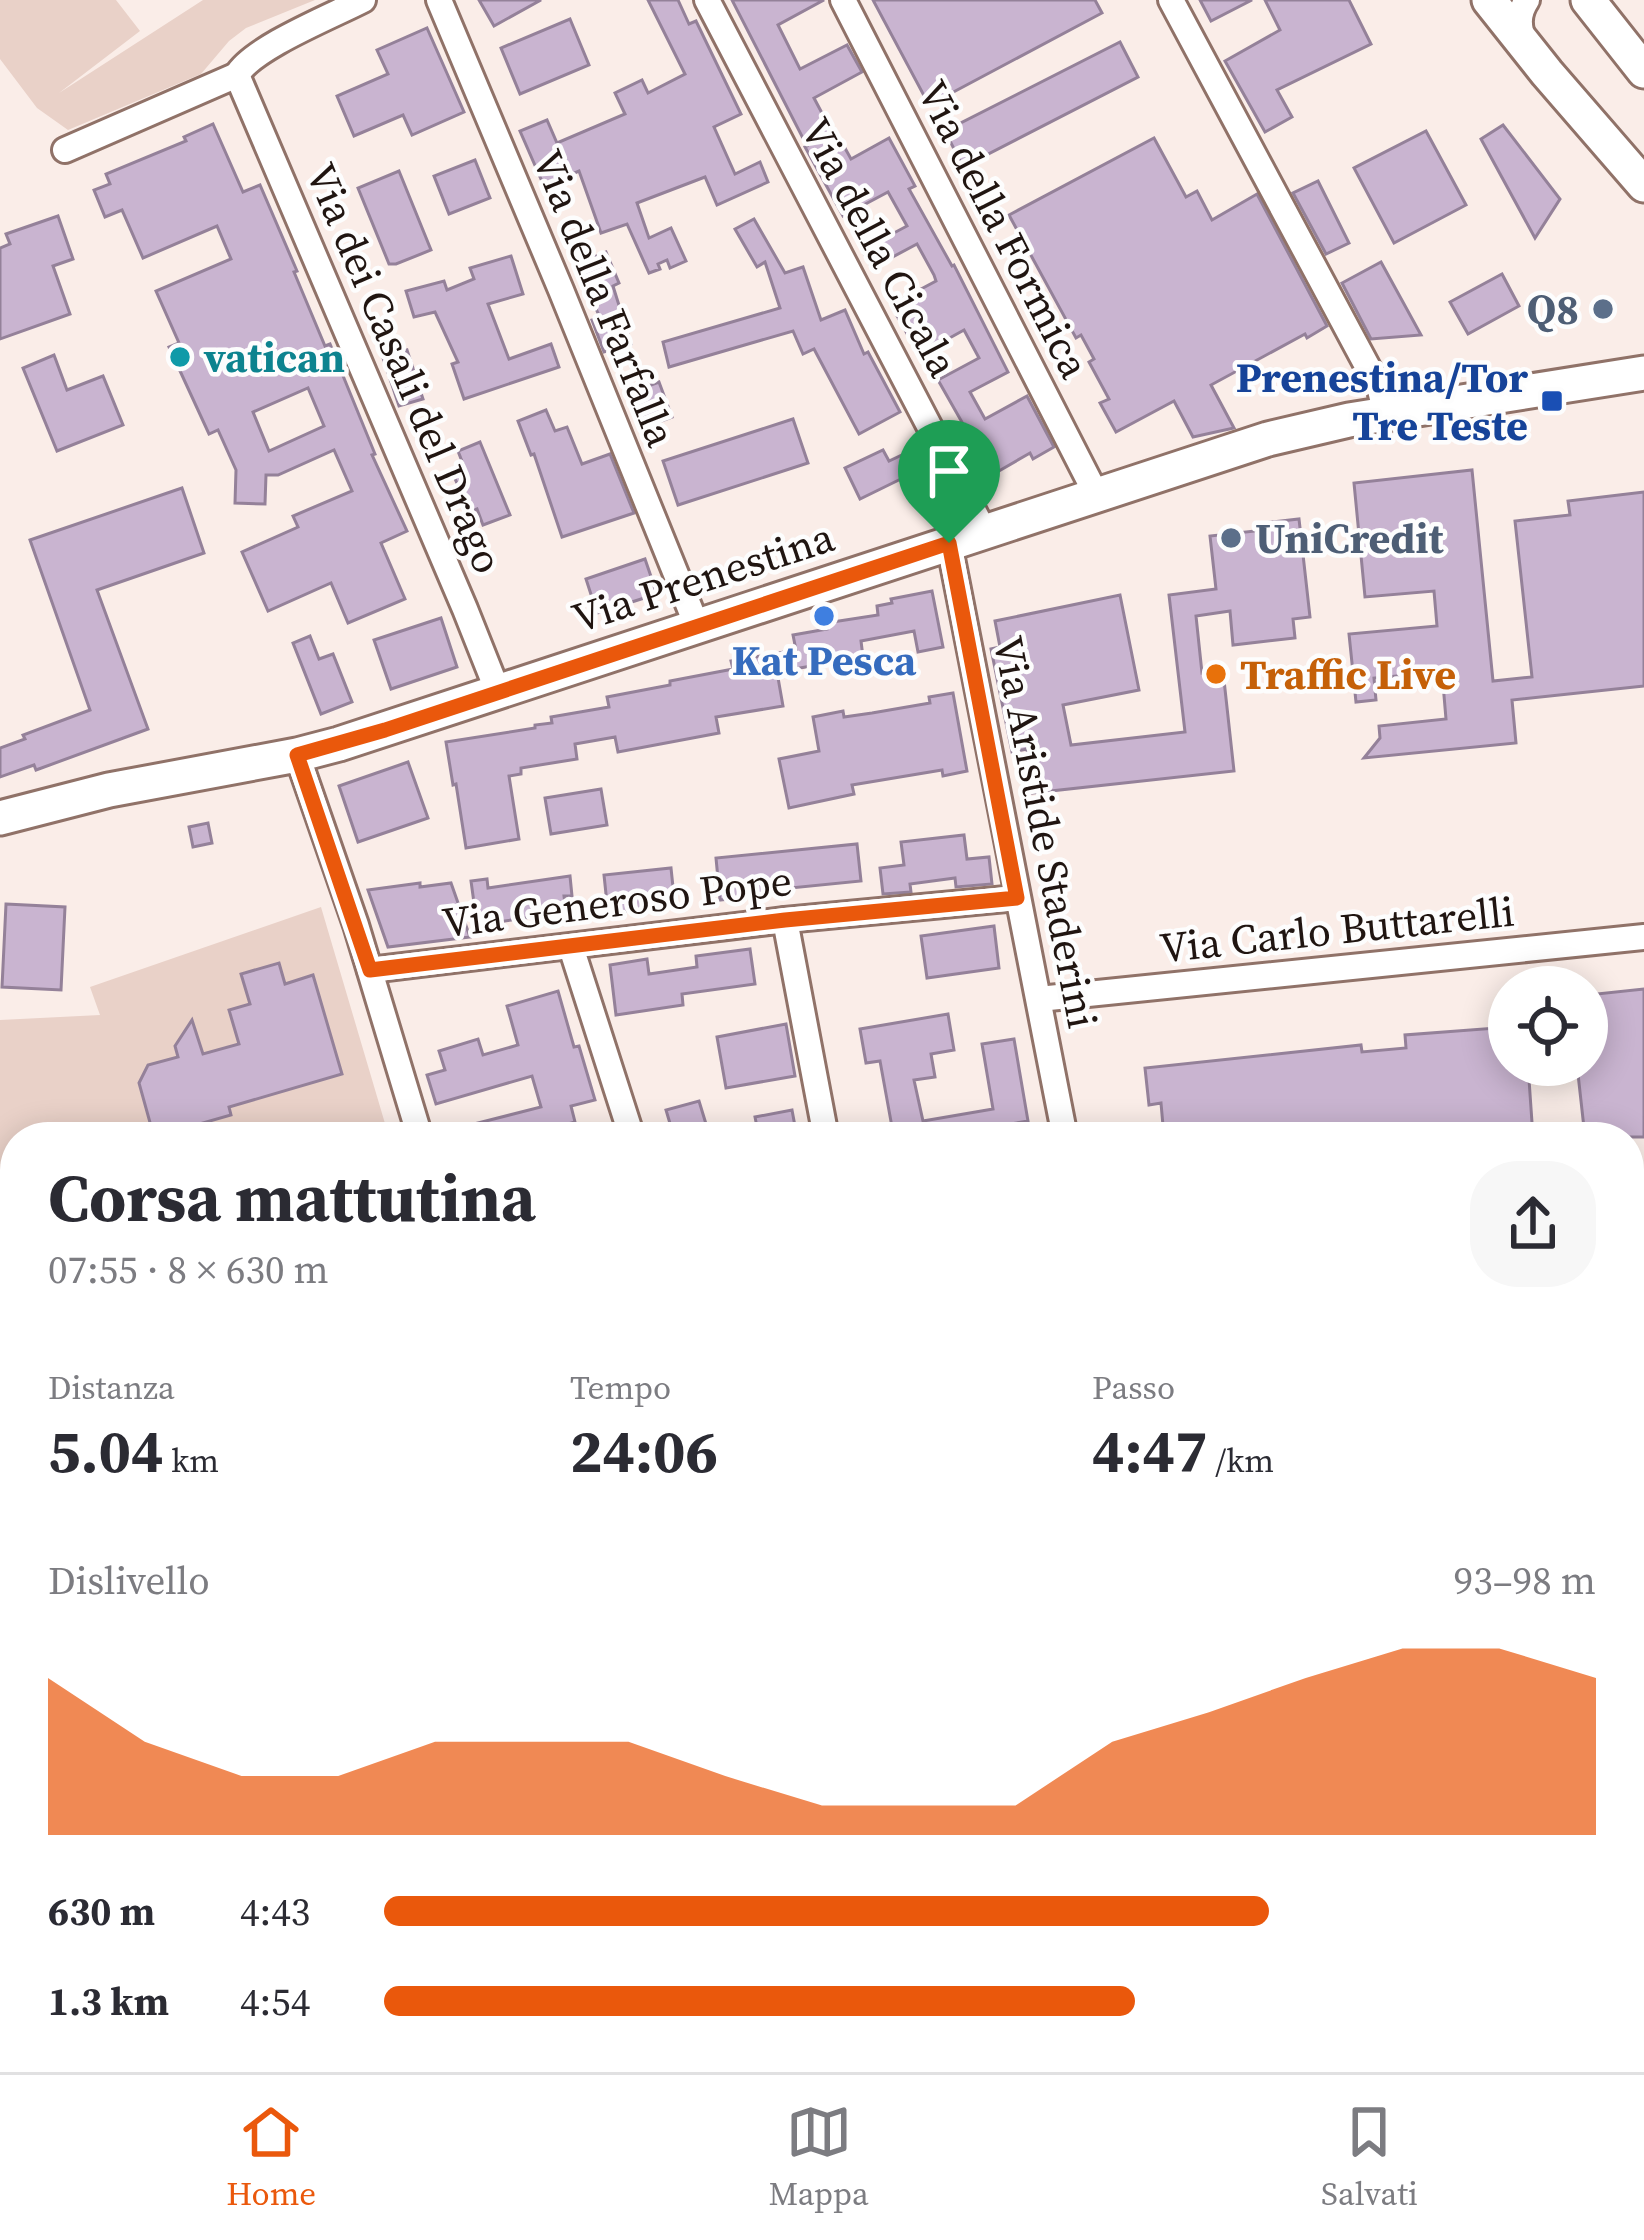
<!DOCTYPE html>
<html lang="it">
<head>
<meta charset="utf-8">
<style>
	:root { --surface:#fff; --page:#f7f7f7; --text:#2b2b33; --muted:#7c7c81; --line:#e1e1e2; --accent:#ea580c }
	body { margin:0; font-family:"Source Serif 4",serif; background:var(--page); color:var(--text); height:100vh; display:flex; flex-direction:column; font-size:45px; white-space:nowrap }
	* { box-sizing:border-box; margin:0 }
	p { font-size:39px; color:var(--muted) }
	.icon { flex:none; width:66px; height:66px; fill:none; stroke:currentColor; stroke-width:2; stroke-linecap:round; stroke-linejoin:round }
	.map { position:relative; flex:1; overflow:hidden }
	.drawer { position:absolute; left:0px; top:1122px; width:1644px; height:951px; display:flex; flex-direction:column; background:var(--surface); border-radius:48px 48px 0 0; box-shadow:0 6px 30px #0003 }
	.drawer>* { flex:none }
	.controls { position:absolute; left:1488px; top:966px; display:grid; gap:24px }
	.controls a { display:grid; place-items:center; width:120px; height:120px; border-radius:50%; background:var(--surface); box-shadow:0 6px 30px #0003; font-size:60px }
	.pin { position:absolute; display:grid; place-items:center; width:102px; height:102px; color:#fff; margin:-123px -51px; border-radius:50% 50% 50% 0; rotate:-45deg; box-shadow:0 0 12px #0007 }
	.pin .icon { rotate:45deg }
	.round { display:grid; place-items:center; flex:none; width:126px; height:126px; border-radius:48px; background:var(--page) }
	.headline { display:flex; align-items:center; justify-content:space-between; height:204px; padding:0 48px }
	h1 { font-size:66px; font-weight:700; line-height:90px }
	.figures { display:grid; grid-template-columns:repeat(3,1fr); gap:18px; height:204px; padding:12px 48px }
	.figures div { display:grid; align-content:center }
	.figures b { font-size:60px; font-weight:700 }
	.figures small { font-size:33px; font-weight:400 }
	.figures p { font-size:33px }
	.chart { height:336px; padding:24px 48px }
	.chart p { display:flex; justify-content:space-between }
	.chart svg { width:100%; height:216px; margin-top:12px; fill:var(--accent); opacity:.7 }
	ul { padding:0 48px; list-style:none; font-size:39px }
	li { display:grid; grid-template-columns:192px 144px 1fr; align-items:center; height:90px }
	li i { height:30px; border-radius:15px; background:var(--accent) }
	.menu { display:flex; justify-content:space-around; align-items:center; height:168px; border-top:3px solid var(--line); background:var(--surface); font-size:33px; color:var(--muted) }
	.menu a { display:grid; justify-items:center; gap:6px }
	.menu .current { color:var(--accent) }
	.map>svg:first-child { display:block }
</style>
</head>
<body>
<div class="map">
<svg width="1644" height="2072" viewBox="0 0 1644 2072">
	<rect width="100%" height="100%" fill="#faede8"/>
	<g fill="#e9d1c8">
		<path d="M0,0H116L140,31L59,93L203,0H315L246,28L229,41L201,74L68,130L37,108L0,59Z"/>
		<path d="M321,907L389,1137H15V1415L0,1406V1020L100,1015L90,987Z"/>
		<path d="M0,1461L15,1462V2058H312L313,2072H0Z"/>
	</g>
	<g fill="#c9b4d0" stroke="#948199" stroke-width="3" fill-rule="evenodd">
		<path d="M479,0H541L494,26Z"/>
		<path d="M648,0H678L689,24L696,21L741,114L714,127L735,174L760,162L768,182L717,205L705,177L637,203L649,238L671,228L686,261L670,268L667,260L658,264L660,269L649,273L627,224L601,233L579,171L544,186L520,131L547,120L557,143L625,114L615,93L642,80L648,93L685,74Z"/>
		<path d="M732,0H824L778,25L800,69L847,45L862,72L814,98L832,132L835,130L851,159L889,138L915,186L909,189L952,266L954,265L1008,372L970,392L985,419L1027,396L1054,447L1033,459L1030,453L992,475L938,380L979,358L964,330L919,355L891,305L936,281L934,275L917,244L872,268L862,250L907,226L888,192L843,216L805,147L807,146Z"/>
		<path d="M873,0H1095L1102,13L929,105Z"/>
		<path d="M1200,0H1252L1211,21Z"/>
		<path d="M1265,0H1349L1371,44L1277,90L1292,117L1265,132L1225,61L1280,30Z"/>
		<path d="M570,19L589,65L520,94L501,48Z"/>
		<path d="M427,28L464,112L412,135L403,115L354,136L337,96L388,74L377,50Z"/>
		<path d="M1120,42L1138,77L963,167L945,131Z"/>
		<path d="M213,124L243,192L260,185L297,271L294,272L325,346L330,344L375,454L372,455L407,531L381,543L405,599L348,623L331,583L268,611L242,552L298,527L293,516L352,491L334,450L278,475H266L265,504L235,503L236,470L218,430L209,434L169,347L179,343L156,291L231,259L217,226L143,258L122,210L105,217L94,190L110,184L106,174L186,141L184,137ZM308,388L324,426L269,451L253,412Z"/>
		<path d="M1503,125L1560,199L1535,238L1481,139Z"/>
		<path d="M1426,131L1466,205L1394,243L1354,168Z"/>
		<path d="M1154,138L1186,197L1197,191L1212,220L1257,194L1327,326L1307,338L1305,334L1211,385L1234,428L1193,437L1174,401L1116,432L1100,403L1109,399L1089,362L1094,359L1081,335L1076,338L1009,215Z"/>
		<path d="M475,160L490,198L449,214L434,176Z"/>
		<path d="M399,171L431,250L396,264H389L358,188Z"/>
		<path d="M1318,181L1349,243L1326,254L1293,193Z"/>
		<path d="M58,216L73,259L53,266L70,314L0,339V248L10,244L6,234Z"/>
		<path d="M754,219L785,273L803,267L821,320L845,310L864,354L868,352L900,412L859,434L814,349L803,354L793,331L669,367L663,342L780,308L765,262L757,267L735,229Z"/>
		<path d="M606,252L619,283L613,286L631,344L604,352L592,320L600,318L577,264Z"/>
		<path d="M511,256L523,294L488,304L509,359L551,344L559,367L464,399L452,364L458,362L435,312L414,317L406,291L444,281L447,290L474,279L470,268Z"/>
		<path d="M1381,262L1421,335L1371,339L1342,283Z"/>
		<path d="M1502,274L1519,306L1468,334L1450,302Z"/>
		<path d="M407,350L423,399L399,406L383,358Z"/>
		<path d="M54,355L67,390L103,376L123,425L57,451L23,368Z"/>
		<path d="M659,382L672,417L645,427L632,392Z"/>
		<path d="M546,410L555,431L567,427L582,464L610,454L634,513L562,537L534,454L531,455L518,421Z"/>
		<path d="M793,419L808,463L678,505L663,461Z"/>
		<path d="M480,442L510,515L483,525L477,509L469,512L451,469L463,464L458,451Z"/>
		<path d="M921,446L939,480L914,492L907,476L860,499L845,468L883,450L889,461Z"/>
		<path d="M1472,470L1493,681L1532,677L1515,521L1570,515L1568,501L1644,492V686L1512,700L1516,743L1364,758L1380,738L1379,726L1446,719L1442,672L1374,678L1376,700L1356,702L1349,634L1437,626L1434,591L1365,597L1354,483Z"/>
		<path d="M182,488L204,553L97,590L148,729L36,770L34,765L0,777V748L25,739L23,735L90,710L30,540Z"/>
		<path d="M1299,519L1310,617L1293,619L1295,638L1233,645L1230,611L1196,616L1202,673L1223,671L1234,771L1032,793L1027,749L1012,752L991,649L1000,647L995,621L1120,595L1139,690L1063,705L1071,745L1185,732L1169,595L1216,589L1210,536L1264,530L1263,523Z"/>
		<path d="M645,559L657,594L597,613L586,579Z"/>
		<path d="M932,591L943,647L918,652L914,631L861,641L863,657L777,672L783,706L716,717L719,733L618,752L615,737L575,744L577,759L521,768V774L509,776L519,839L466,848L456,784L453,785L446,742L535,728V725L552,723L551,717L609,707L607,697L670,685V681L733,669L731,661L796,650L793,635L827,629L826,623L878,615L877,606L892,603L891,599Z"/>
		<path d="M441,618L457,667L391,689L374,640Z"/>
		<path d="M310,636L319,659L333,654L352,702L321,714L293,643Z"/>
		<path d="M953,693L967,771L943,776L942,770L852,785L854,794L789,808L779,759L819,751L813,717L843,711L844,717L872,713L930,703L929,697Z"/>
		<path d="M408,762L428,818L358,842L339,786Z"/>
		<path d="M601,789L607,825L551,834L545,798Z"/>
		<path d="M208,823L212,843L193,847L189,827Z"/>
		<path d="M964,835L967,859L989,857L992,884L956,887L955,878L910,884L911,892L883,894L880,868L904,865L901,842Z"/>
		<path d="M857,844L861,881L780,889L781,893L720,900L716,858Z"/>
		<path d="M671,868L675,906L608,913L604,875Z"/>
		<path d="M570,876L572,896H564L566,912L477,925L471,881L487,879L488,888Z"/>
		<path d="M420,883V887L451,883L470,937L388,947L368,890Z"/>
		<path d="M6,904L65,907L61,990L2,987Z"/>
		<path d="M994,926L999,968L927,978L921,936Z"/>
		<path d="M750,949L755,984L682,994L683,1005L616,1015L610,965L647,959L649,974L697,967L696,956Z"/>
		<path d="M279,963L285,984L313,975L342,1074L229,1107L231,1115L154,1137L139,1083L148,1065L178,1057L175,1046L192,1020L203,1054L239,1044L229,1010L250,1004L241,974Z"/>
		<path d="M1644,989V1137H1585L1577,1065H1587V995Z"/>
		<path d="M558,991L574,1047L579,1046L595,1100L571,1106L575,1122L523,1137H447L446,1131L541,1107L532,1076L436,1104L427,1075L445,1070L439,1051L478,1039L483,1055L518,1045L507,1006Z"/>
		<path d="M948,1014L954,1050L931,1054L935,1077L914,1080L923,1121L993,1109L982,1044L1014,1039L1028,1121L969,1131L970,1137H883L882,1129L892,1127L880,1061L866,1063L860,1029Z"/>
		<path d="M786,1024L795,1076L726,1088L717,1037Z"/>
		<path d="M1509,1027V1065H1528L1533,1137H1164L1161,1103L1149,1105L1145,1068L1361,1045L1362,1052L1406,1048L1405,1035Z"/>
		<path d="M699,1101L710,1137H674L666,1110Z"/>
		<path d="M792,1110L797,1137H759L755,1117Z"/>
	</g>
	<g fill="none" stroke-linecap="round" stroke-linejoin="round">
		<path stroke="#d9cdc8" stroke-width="33" stroke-dasharray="33 16" stroke-linecap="butt" d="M0,1465L15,1473"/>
		<g stroke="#907268" stroke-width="30">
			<g id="street">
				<path d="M439,0L561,290L697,626"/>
				<path d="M707,0L984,531"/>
				<path d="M843,0L1096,494"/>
				<path d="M1171,0L1380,390L1386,414"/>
				<path d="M1524,43C1519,27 1517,15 1527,0"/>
				<path d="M237,75L465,609L498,692"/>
				<path d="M237,75C252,48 332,16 363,0"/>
				<path d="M65,150L237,75"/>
				<path d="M949,543L1065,1137"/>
				<path d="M297,755L356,925L420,1137"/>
				<path d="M785,920L826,1137"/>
				<path d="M571,947L632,1137"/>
				<path d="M370,970L785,920L1017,898"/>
				<path d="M1039,999L1644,937"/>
				<path d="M1629,1264L1644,1262"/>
				<path d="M0,1442L15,1443"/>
				<path d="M1629,1915L1644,1914"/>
				<path d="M470,2072L476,2058"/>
				<path d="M1207,2072L1208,2058"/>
			</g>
		</g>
		<g stroke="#907268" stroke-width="39">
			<g id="secondary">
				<path d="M1489,0L1547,73L1644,185"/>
				<path d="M1588,0L1644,71"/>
				<path d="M0,818L109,790L297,755L339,744L1268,439L1349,420L1644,373"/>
				<path d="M1629,1538L1644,1536"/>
				<path d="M1629,1562L1644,1560"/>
			</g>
		</g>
		<use href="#street" stroke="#fff" stroke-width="24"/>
		<use href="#secondary" stroke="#fff" stroke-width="33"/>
	</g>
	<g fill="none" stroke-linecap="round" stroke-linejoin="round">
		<g stroke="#fff" stroke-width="24">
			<path id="route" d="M949,543L1017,898L785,920L370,970L297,755L385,730Z"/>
		</g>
		<use href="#route" stroke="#ea580c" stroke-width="15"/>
	</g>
	<g fill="#5c6f8a" stroke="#fdfdfd" stroke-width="4.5">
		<circle cx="1603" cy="309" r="12"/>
		<circle cx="1231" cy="538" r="12"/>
	</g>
	<circle fill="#0f9aa8" stroke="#fdfdfd" stroke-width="4.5" cx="180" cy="357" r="12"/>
	<rect fill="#1a4fb4" stroke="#fdfdfd" stroke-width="4.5" x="1540" y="389" width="24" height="24" rx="6"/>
	<circle fill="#3f7fe0" stroke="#fdfdfd" stroke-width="4.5" cx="824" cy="616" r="12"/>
	<circle fill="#e8710a" stroke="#fdfdfd" stroke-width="4.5" cx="1216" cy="674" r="12"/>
	<g text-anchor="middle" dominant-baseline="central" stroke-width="9" stroke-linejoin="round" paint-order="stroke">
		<g font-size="42" fill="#201511" stroke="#fdfdfd">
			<text transform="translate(1004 229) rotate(63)">Via della Formica</text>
			<text transform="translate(880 247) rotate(62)">Via della Cicala</text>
			<text transform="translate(605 298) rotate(68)">Via della Farfalla</text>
			<text transform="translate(405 368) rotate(67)">Via dei Casali del Drago</text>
			<text transform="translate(703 577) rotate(-18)">Via Prenestina</text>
			<text transform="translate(1046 832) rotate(79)">Via Aristide Staderini</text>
			<text transform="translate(617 901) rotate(-7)">Via Generoso Pope</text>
			<text transform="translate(1337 929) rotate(-6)">Via Carlo Buttarelli</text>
		</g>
		<g font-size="42" font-weight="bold" fill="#4e5e75" stroke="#fdfdfd" text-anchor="end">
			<text x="1579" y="309">Q8</text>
			<text x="1255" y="538" text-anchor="start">UniCredit</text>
		</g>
		<g font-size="42" font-weight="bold" fill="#0d838f" stroke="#fdfdfd" text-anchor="start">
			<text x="204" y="357">vatican</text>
		</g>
		<g font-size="42" font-weight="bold" fill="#164399" stroke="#fdfdfd" text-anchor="end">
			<text x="1528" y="377">Prenestina/Tor<tspan x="1528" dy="48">Tre Teste</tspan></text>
		</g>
		<g font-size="42" font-weight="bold" fill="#366cbe" stroke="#fdfdfd">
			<text x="824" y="660">Kat Pesca</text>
		</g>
		<g font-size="42" font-weight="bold" fill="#c56008" stroke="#fdfdfd" text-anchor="start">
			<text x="1240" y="674">Traffic Live</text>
		</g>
	</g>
</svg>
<div class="controls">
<a><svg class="icon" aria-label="locate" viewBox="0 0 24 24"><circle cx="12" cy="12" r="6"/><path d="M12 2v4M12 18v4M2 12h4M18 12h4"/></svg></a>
</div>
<div class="pin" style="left:949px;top:543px;background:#1e9e55"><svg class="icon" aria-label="arrive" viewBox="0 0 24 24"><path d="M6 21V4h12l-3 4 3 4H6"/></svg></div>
<section class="drawer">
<div class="headline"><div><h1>Corsa mattutina</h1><p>07:55 · 8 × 630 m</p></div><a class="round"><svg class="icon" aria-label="share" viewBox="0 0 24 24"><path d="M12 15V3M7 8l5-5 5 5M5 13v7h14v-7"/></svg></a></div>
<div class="figures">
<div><p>Distanza</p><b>5.04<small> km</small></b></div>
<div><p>Tempo</p><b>24:06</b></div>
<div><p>Passo</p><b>4:47<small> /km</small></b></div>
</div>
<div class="chart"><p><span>Dislivello</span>93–98 m</p>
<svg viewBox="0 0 160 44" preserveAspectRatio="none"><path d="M0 44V12L10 25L20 32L30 32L40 25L50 25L60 25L70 32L80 38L90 38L100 38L110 25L120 19L130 12L140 6L150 6L160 12V44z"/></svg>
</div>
<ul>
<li><b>630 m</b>4:43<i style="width:73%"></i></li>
<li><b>1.3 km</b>4:54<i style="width:62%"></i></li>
</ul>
</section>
</div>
<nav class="menu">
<a class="current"><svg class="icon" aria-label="home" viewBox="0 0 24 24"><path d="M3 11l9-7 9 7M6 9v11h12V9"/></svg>Home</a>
<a><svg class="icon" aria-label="map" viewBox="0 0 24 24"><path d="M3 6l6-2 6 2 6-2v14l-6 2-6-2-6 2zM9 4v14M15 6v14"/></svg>Mappa</a>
<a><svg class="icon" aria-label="saved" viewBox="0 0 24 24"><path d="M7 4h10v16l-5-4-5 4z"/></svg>Salvati</a>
</nav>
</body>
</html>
